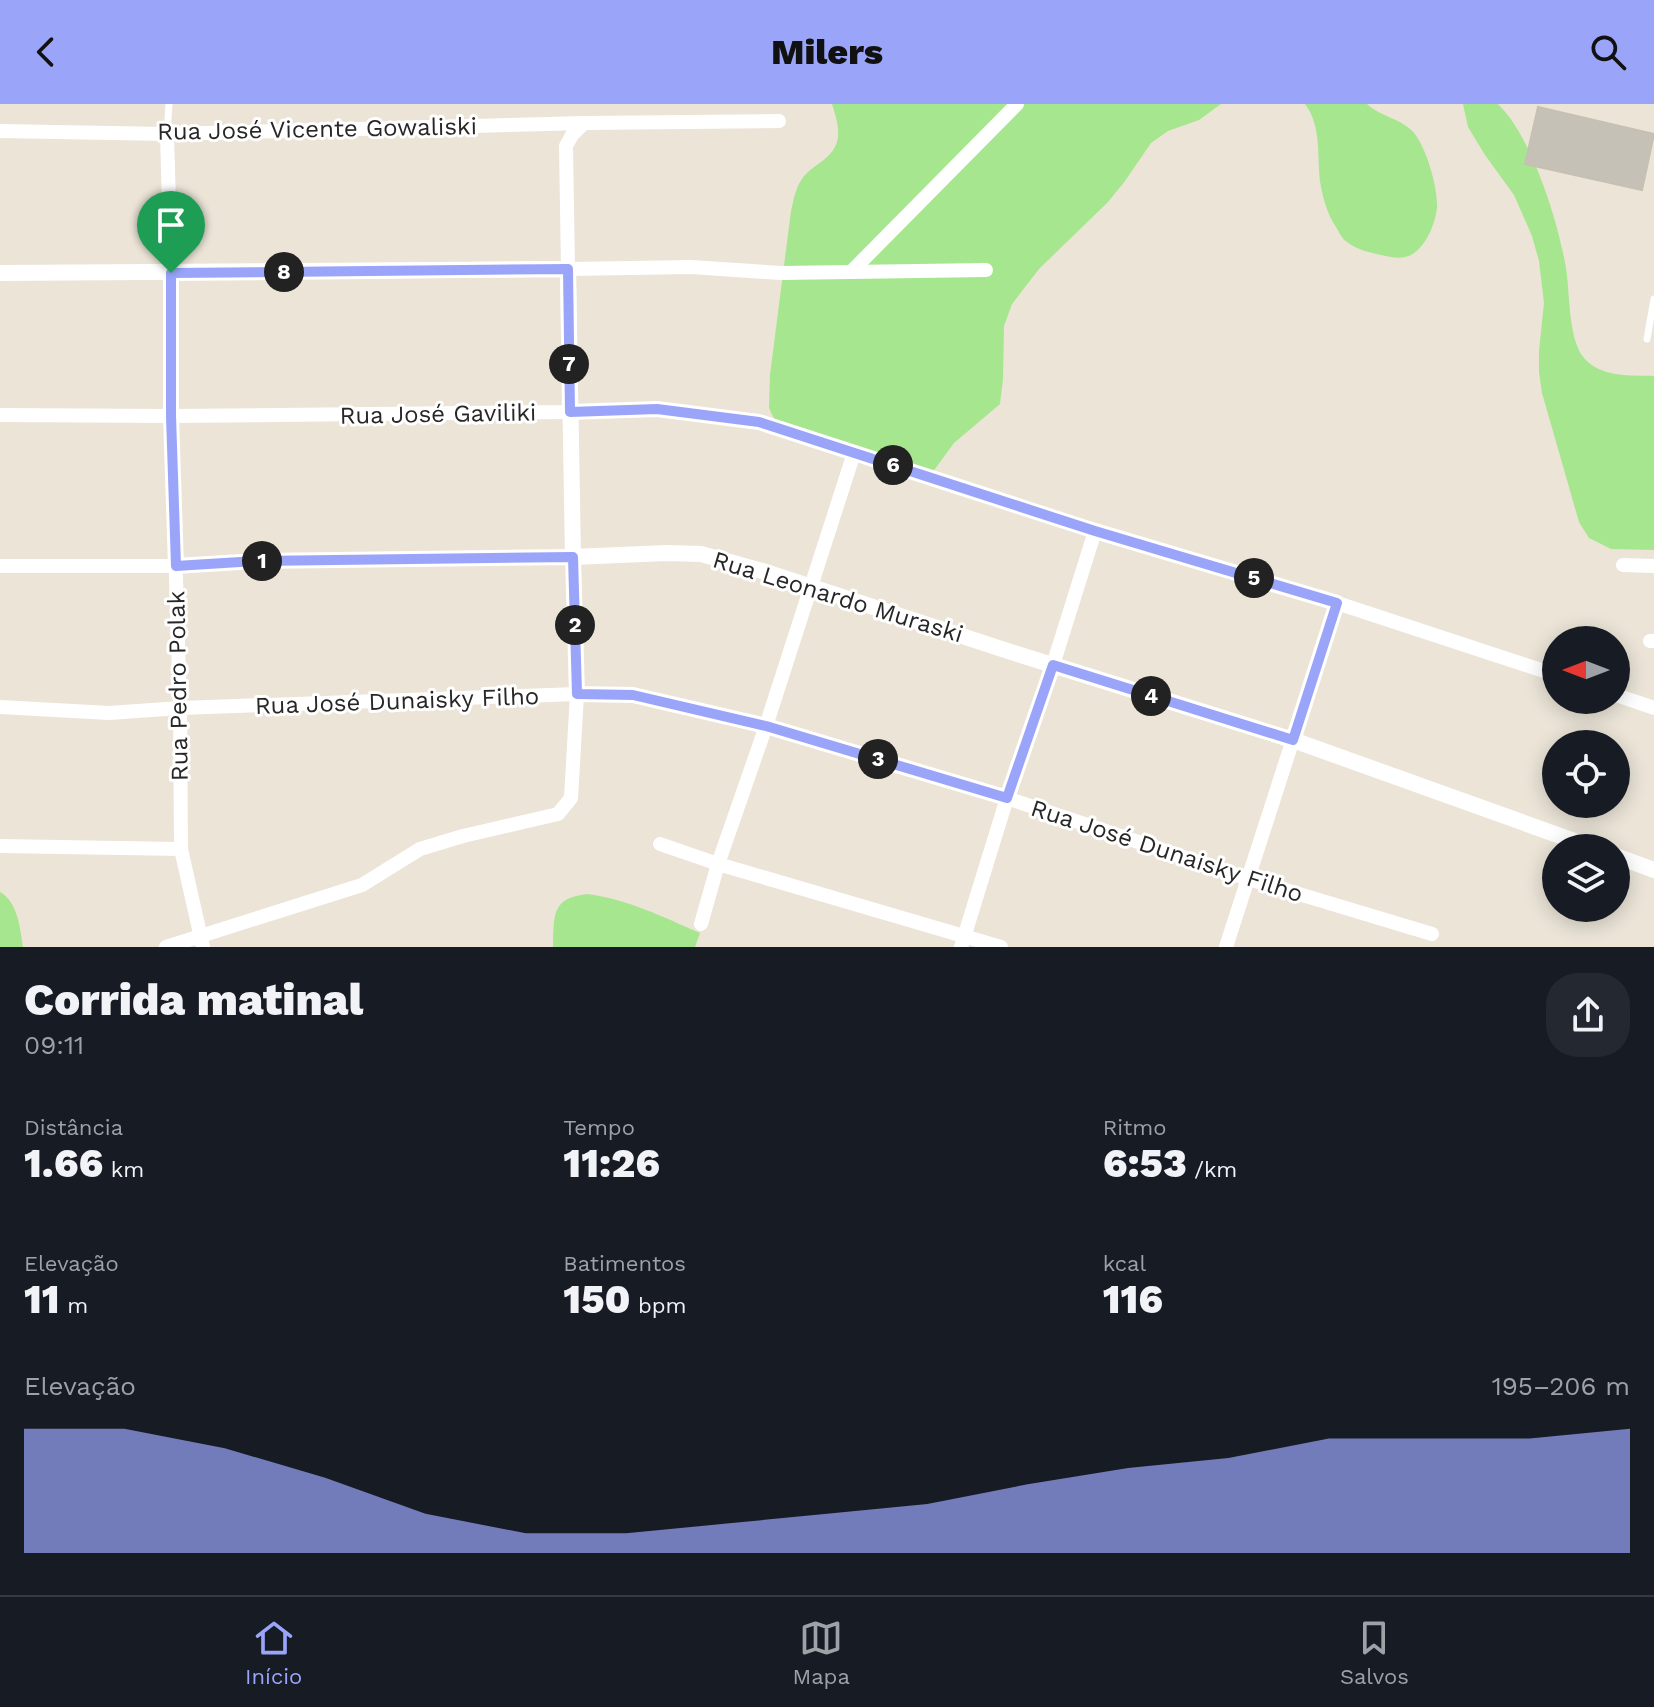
<!DOCTYPE html>
<html lang="pt">
<head>
<meta charset="utf-8">
<style>
	:root { --surface:#171b24; --page:#242831; --text:#f1f3f6; --muted:#9ea1a6; --line:#363941; --accent:#9aa5fa }
	body { margin:0; font-family:"Work Sans",sans-serif; background:var(--page); color:var(--text); height:100vh; display:flex; flex-direction:column; font-size:30px; white-space:nowrap }
	* { box-sizing:border-box; margin:0 }
	p { font-size:26px; color:var(--muted) }
	.icon { flex:none; width:44px; height:44px; fill:none; stroke:currentColor; stroke-width:2; stroke-linecap:round; stroke-linejoin:round }
	.map { position:relative; height:843px; overflow:hidden }
	.sheet { display:flex; flex-direction:column; background:var(--surface); flex:1 }
	.sheet>* { flex:none }
	.needle { width:52px; rotate:270deg }
	.tools { position:absolute; left:1542px; top:522px; display:grid; gap:16px }
	.tools a { display:grid; place-items:center; width:88px; height:88px; border-radius:50%; background:var(--surface); box-shadow:0 4px 20px #0003; font-size:40px }
	.pin { position:absolute; display:grid; place-items:center; width:68px; height:68px; color:#fff; margin:-82px -34px; border-radius:50% 50% 50% 0; rotate:-45deg; box-shadow:0 0 8px #0007 }
	.pin .icon { rotate:45deg }
	.km { position:absolute; width:40px; height:40px; margin:-20px; border-radius:50%; background:#222; color:#fff; font-size:22px; line-height:40px; text-align:center }
	.round { display:grid; place-items:center; flex:none; width:84px; height:84px; border-radius:32px; background:var(--page) }
	.overview { display:flex; align-items:center; justify-content:space-between; height:136px; padding:0 24px }
	h1 { font-size:44px; font-weight:800; line-height:60px }
	.figures { display:grid; grid-template-columns:repeat(3,1fr); gap:12px; height:136px; padding:8px 24px }
	.figures div { display:grid; align-content:center }
	.figures b { font-size:40px; font-weight:800 }
	.figures small { font-size:22px; font-weight:400 }
	.figures p { font-size:22px }
	.chart { height:224px; padding:16px 24px }
	.chart p { display:flex; justify-content:space-between }
	.chart svg { width:100%; height:144px; margin-top:8px; fill:var(--accent); opacity:.7 }
	header { display:flex; justify-content:space-between; align-items:center; height:104px; padding:0 24px; background:var(--accent); color:#111; font-size:36px; font-weight:800 }
	.dock { display:flex; justify-content:space-around; align-items:center; height:112px; border-top:2px solid var(--line); background:var(--surface); font-size:22px; color:var(--muted) }
	.dock a { display:grid; justify-items:center; gap:4px }
	.dock .on { color:var(--accent) }
	.map>svg:first-child { display:block }
</style>
</head>
<body>
<header><svg class="icon" aria-label="back" viewBox="0 0 24 24"><path d="M15 5l-7 7 7 7"/></svg>Milers<svg class="icon" aria-label="search" viewBox="0 0 24 24"><circle cx="10" cy="10" r="6"/><path d="M15 15l6 6"/></svg></header>
<div class="map">
<svg width="1654" height="843" viewBox="0 0 1654 843">
	<rect width="100%" height="100%" fill="#ebe4d7"/>
	<g fill="#a6e68f">
		<path d="M832,0H1221L1199,16L1168,27L1151,39L1125,77L1108,98L1039,165L1012,200L1004,222L1003,275L1000,300L954,339L932,369L777,321L769,304L770,271L791,107C794,94 796,81 805,71C812,63 823,58 830,50C844,35 837,17 832,0Z"/>
		<path d="M1305,0H1367C1382,14 1406,15 1417,33C1428,50 1438,85 1437,104C1435,120 1426,143 1411,151C1401,156 1391,153 1381,151C1369,148 1357,146 1347,138C1342,135 1339,128 1336,123C1328,111 1324,98 1321,83C1316,55 1323,24 1305,0Z"/>
		<path d="M1463,0H1498C1532,33 1558,117 1566,164C1570,189 1568,235 1584,254C1601,274 1631,271 1654,272V446L1611,445L1589,434L1579,418L1542,289L1539,268V247L1544,199L1539,157L1532,132L1514,91L1485,51L1468,23Z"/>
		<path d="M0,788C18,798 20,824 23,843H0Z"/>
		<path d="M587,790C627,795 663,813 700,829L695,843H553C554,812 551,794 587,790Z"/>
	</g>
	<path fill="#c6c1b7" stroke="#c6c0b1" stroke-width="2" d="M1538,3L1654,30L1642,86L1525,60Z"/>
	<g fill="none" stroke-linecap="round" stroke-linejoin="round">
		<g stroke="#fff" stroke-width="7">
			<path d="M167,30L169,0"/>
			<path d="M1647,235L1654,195"/>
		</g>
		<g stroke="#fff" stroke-width="14">
			<path d="M584,19L572,31L566,42L568,165L691,163L781,169L986,166"/>
			<path d="M0,27L167,30L584,19L779,17"/>
			<path d="M167,30L171,169V312L180,604L181,745L203,843"/>
			<path d="M851,168L1017,0"/>
			<path d="M0,311L171,312L570,308L657,305L759,318L1095,427L1337,499L1556,571"/>
			<path d="M1623,461L1654,462"/>
			<path d="M0,462H176L257,457L573,453L577,590L571,694L558,710L463,732L420,745L362,781L166,843"/>
			<path d="M1650,537H1654"/>
			<path d="M1616,591L1654,604"/>
			<path d="M0,603L109,609L180,604L577,590L633,591L766,622L1007,694L1249,775L1432,830"/>
			<path d="M660,740L718,760L1001,843"/>
			<path d="M0,742L181,745"/>
			<path d="M701,820L718,760L766,622L854,349"/>
			<path d="M961,843L1007,694L1053,561L1095,427"/>
			<path d="M1226,843L1337,499"/>
		</g>
		<g stroke="#fff" stroke-width="16">
			<path d="M0,169L568,165L573,453L667,449L701,450L766,468L1011,548L1293,636L1594,744"/>
			<path d="M1616,752L1654,766"/>
		</g>
	</g>
	<g fill="none" stroke-linecap="round" stroke-linejoin="round">
		<g stroke="#fff" stroke-width="16">
			<path id="route" d="M568,165L570,308L657,305L759,318L1095,427L1337,499L1293,636L1053,561L1007,694L766,622L633,591L577,590L573,453L257,457L176,462L171,312V169Z"/>
		</g>
		<use href="#route" stroke="#9aa5fa" stroke-width="10"/>
	</g>
	<g text-anchor="middle" dominant-baseline="central" stroke-width="6" stroke-linejoin="round" paint-order="stroke">
		<g font-size="24" fill="#272727" stroke="#fff">
			<text transform="translate(317 25) rotate(-1)">Rua José Vicente Gowaliski</text>
			<text transform="translate(438 310) rotate(-1)">Rua José Gaviliki</text>
			<text transform="translate(838 493) rotate(17)">Rua Leonardo Muraski</text>
			<text transform="translate(178 582) rotate(-91)">Rua Pedro Polak</text>
			<text transform="translate(397 597) rotate(-2)">Rua José Dunaisky Filho</text>
			<text transform="translate(1167 747) rotate(18)">Rua José Dunaisky Filho</text>
		</g>
	</g>
</svg>
<div class="tools">
<a><svg class="needle" viewBox="-14 -14 28 28"><path d="M0-13l5 13h-10z" fill="#e53935"/><path d="M0 13l5-13h-10z" fill="#9ea1a6"/></svg></a>
<a><svg class="icon" aria-label="locate" viewBox="0 0 24 24"><circle cx="12" cy="12" r="6"/><path d="M12 2v4M12 18v4M2 12h4M18 12h4"/></svg></a>
<a><svg class="icon" aria-label="layers" viewBox="0 0 24 24"><path d="M12 4l9 5-9 5-9-5zM3 14l9 5 9-5"/></svg></a>
</div>
<div class="pin" style="left:171px;top:169px;background:#1e9e55"><svg class="icon" aria-label="arrive" viewBox="0 0 24 24"><path d="M6 21V4h12l-3 4 3 4H6"/></svg></div>
<b class="km" style="left:262px;top:457px">1</b>
<b class="km" style="left:575px;top:521px">2</b>
<b class="km" style="left:878px;top:655px">3</b>
<b class="km" style="left:1151px;top:592px">4</b>
<b class="km" style="left:1254px;top:474px">5</b>
<b class="km" style="left:893px;top:361px">6</b>
<b class="km" style="left:569px;top:260px">7</b>
<b class="km" style="left:284px;top:168px">8</b>
</div>
<section class="sheet">
<div class="overview"><div><h1>Corrida matinal</h1><p>09:11</p></div><a class="round"><svg class="icon" aria-label="share" viewBox="0 0 24 24"><path d="M12 15V3M7 8l5-5 5 5M5 13v7h14v-7"/></svg></a></div>
<div class="figures">
<div><p>Distância</p><b>1.66<small> km</small></b></div>
<div><p>Tempo</p><b>11:26</b></div>
<div><p>Ritmo</p><b>6:53<small> /km</small></b></div>
</div>
<div class="figures">
<div><p>Elevação</p><b>11<small> m</small></b></div>
<div><p>Batimentos</p><b>150<small> bpm</small></b></div>
<div><p>kcal</p><b>116</b></div>
</div>
<div class="chart"><p><span>Elevação</span>195–206 m</p>
<svg viewBox="0 0 160 44" preserveAspectRatio="none"><path d="M0 44V6L10 6L20 12L30 21L40 32L50 38L60 38L70 35L80 32L90 29L100 23L110 18L120 15L130 9L140 9L150 9L160 6V44z"/></svg>
</div>
</section>
<nav class="dock">
<a class="on"><svg class="icon" aria-label="home" viewBox="0 0 24 24"><path d="M3 11l9-7 9 7M6 9v11h12V9"/></svg>Início</a>
<a><svg class="icon" aria-label="map" viewBox="0 0 24 24"><path d="M3 6l6-2 6 2 6-2v14l-6 2-6-2-6 2zM9 4v14M15 6v14"/></svg>Mapa</a>
<a><svg class="icon" aria-label="saved" viewBox="0 0 24 24"><path d="M7 4h10v16l-5-4-5 4z"/></svg>Salvos</a>
</nav>
</body>
</html>
